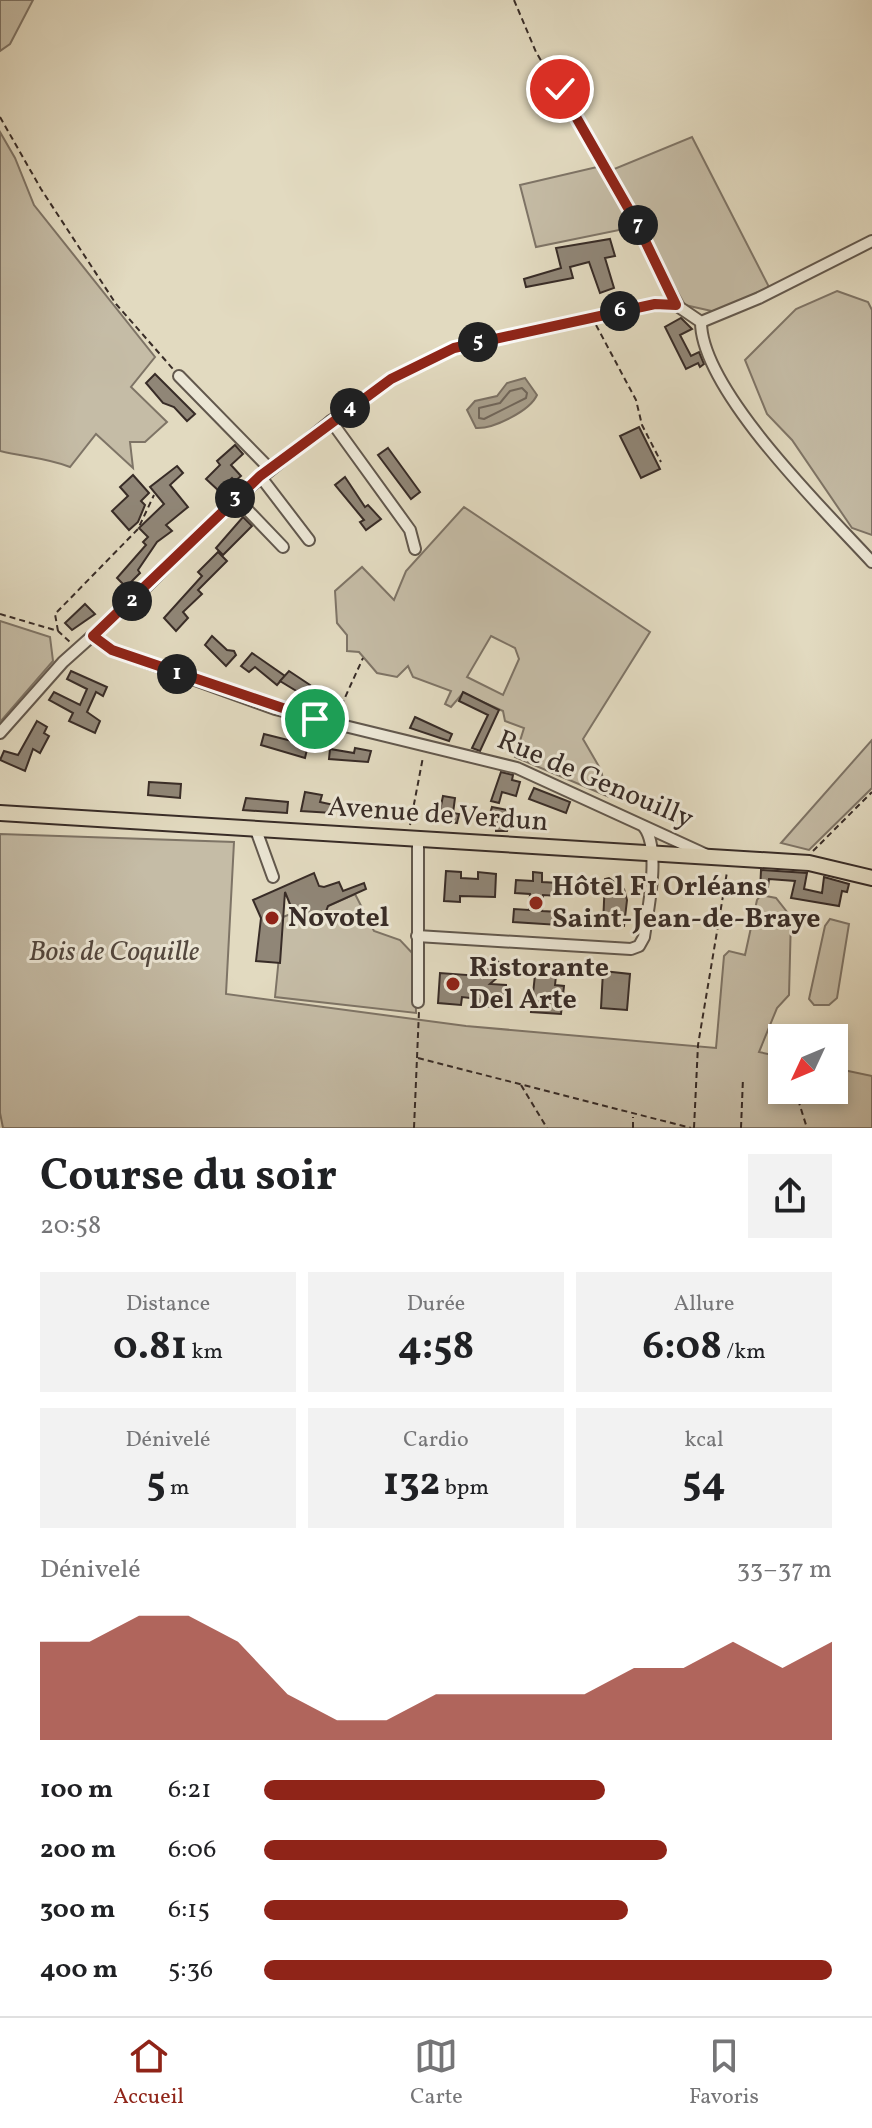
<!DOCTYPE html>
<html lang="fr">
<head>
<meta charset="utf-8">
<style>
	:root { --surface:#fff; --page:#f2f2f2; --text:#202124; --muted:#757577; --line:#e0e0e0; --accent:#8f2418 }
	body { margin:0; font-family:Vollkorn,serif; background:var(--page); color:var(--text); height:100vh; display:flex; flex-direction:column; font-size:30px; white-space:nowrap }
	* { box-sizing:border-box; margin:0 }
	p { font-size:26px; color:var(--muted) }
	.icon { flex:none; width:44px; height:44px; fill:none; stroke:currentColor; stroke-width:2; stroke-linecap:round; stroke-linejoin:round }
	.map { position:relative; height:1128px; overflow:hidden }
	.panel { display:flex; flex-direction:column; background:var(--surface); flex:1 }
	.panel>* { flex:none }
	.needle { width:52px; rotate:226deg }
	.fabs { position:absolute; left:768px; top:1024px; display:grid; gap:16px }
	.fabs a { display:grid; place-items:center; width:80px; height:80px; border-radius:0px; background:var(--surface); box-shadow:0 4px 12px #0003; font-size:40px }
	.pin { position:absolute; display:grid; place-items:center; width:68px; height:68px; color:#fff; margin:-34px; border:4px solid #fff; border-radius:50%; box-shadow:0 2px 8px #0007 }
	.km { position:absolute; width:40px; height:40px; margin:-20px; border-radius:50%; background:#222; color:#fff; font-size:22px; line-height:40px; text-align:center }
	.round { display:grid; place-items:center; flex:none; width:84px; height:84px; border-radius:0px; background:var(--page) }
	.head { display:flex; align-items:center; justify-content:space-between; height:136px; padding:0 40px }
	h1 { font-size:44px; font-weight:700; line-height:60px }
	.figures { display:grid; grid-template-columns:repeat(3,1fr); gap:12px; height:136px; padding:8px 40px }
	.figures div { display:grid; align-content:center; border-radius:0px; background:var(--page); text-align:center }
	.figures b { font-size:40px; font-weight:700 }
	.figures small { font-size:22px; font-weight:400 }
	.figures p { font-size:22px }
	.chart { height:224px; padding:16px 40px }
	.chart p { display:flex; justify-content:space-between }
	.chart svg { width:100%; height:144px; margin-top:8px; fill:var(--accent); opacity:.7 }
	ul { padding:0 40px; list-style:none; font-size:26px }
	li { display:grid; grid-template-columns:128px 96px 1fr; align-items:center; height:60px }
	li i { height:20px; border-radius:10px; background:var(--accent) }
	.tabs { display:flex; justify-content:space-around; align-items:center; height:112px; border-top:2px solid var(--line); background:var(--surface); font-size:22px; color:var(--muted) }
	.tabs a { display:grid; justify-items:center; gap:4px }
	.tabs .on { color:var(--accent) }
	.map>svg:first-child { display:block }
</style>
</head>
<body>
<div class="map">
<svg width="872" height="1128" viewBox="0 0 872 1128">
	<rect width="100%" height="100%" fill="#e2dac0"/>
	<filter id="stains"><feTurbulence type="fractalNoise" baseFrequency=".0025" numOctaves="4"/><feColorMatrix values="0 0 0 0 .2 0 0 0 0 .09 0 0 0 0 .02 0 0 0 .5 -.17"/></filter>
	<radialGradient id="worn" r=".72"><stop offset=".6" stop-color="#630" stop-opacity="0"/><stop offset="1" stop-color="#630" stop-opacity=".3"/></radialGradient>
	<g fill="#c5bca6" stroke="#7e7466" stroke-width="2" fill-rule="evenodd">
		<path d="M0,0H33L10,44L0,51Z"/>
		<path d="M0,132L15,158L34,205L155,357L131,387L167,422L145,442H130L133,468L96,434L70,467C47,458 24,457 0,451Z"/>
		<path d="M692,137L769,287L716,312L685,305L633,213L623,217L634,227L536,247L520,185L597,167L612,170Z"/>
		<path d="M837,291L868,302L872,310V535L852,528L792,440L767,414L745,360L796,309Z"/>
		<path d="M464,507L650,632L583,739L601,770L607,796L515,757L524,728L505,721L503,711L463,693L451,707L445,704L451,691L413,677L408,666L397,677L377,673L359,652L347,651V635L337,623L335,591L362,567L394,600L406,571ZM491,636L515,648L519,659L503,695L467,677Z"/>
		<path d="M0,621L50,637L53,661L0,722Z"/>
		<path d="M872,740V788L809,850L781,843Z"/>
		<path d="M0,834L234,842L226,994L466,1026L716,1048L724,956L729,951L745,955L757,900L761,895L776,898L791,917L789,995L777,1008L759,1052L782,1057V1090H834V1068L872,1076V1128H3L0,1113Z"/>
		<path d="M355,894L374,931L400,940L415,956L416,1013L275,997L283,917L293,913L302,923L325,914L328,906Z"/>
		<path d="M830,919L849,924L837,998L829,1005H814L809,999L825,926Z"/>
	</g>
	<path fill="#a89f8c" stroke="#7b7164" stroke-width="2" d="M525,378L537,395C530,411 493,429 476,428L467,410L475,401L497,396L507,383Z"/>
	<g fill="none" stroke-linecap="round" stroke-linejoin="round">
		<path stroke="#70665a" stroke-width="2" d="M522,388L527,393L526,398L484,419L479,418V408L500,403L510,391Z"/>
	</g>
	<g fill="#908677" stroke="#382c27" stroke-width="2">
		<path d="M610,239L615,256L605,258L614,288L600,293L589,262L570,267L573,278L526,287L524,279L561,268L556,248Z"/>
		<path d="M681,318L692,329L680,335L691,356L699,352L704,364L700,367L698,363L686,369L665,327Z"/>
		<path d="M155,374L195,414L187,421L174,407L163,403L146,383Z"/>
		<path d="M639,427L660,469L641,478L620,436Z"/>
		<path d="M235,445L243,454L231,465L241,476L235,481L232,478L219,491L206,479L220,465L217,461Z"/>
		<path d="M388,448L420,492L411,499L378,455Z"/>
		<path d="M177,466L183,473L170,485L188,507L166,525L172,531L157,542L138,570L140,573L126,587L117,578L146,545L143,542L148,537L139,528L164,504L150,487Z"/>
		<path d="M133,475L149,493L141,501L145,505L138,522L129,530L112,511L128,496L120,487Z"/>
		<path d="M345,477L365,507L368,505L381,519L366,530L360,522L364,520L335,485Z"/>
		<path d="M243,517L252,526L223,555L216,548Z"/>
		<path d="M218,552L227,561L198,590L202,594L183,612L188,618L176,631L164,618L202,576L198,572Z"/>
		<path d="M85,604L95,614L72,630L65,623Z"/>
		<path d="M212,636L227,650L234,651L236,655L226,666L205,645Z"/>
		<path d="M252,653L285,676L277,685L255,667L249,672L241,666Z"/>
		<path d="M71,671L107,687L103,696L96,692L87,712L100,721L95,733L69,721L73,713L49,700L54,692L80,705L87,689L67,679Z"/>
		<path d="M289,671L310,685L303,695L280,681Z"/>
		<path d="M463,692L499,710L480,751L472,748L488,715L459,701Z"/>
		<path d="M415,717L452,734L449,741L410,728Z"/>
		<path d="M37,721L47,727L44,733L49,736L40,753L33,749L25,771L0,760L4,751L18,755Z"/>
		<path d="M264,734L308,745L305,758L261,745Z"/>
		<path d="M355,748L371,751L368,762L329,759L330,749L354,753Z"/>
		<path d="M501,772L513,775L512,780L520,782L516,796L502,792L499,803L491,801Z"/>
		<path d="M149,782L181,784L180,798L148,795Z"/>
		<path d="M534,788L570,802L566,813L529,799Z"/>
		<path d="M305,792L322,795L320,802L334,805L332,813L301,811Z"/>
		<path d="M443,796L455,798L453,813L459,814L457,823L438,820Z"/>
		<path d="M246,798L288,802L287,813L243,810Z"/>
		<path d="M492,807L512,811L507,831H496V825L487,824Z"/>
		<path d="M761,870L807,873L804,889L822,893L824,877L849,884L847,892L842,891L839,906L791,898L795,881L769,879L767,894L760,892Z"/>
		<path d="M446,871L461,872V878L478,879V872L496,874L495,897L460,896V902L444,901Z"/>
		<path d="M533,872L542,873V882L559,883V896L543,895L542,911L559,912V925L513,922L514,909L529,910L530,894L515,893L516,880L533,881Z"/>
		<path d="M314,873L319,886L324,887L339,882L343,891L364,883L366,889L328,906L325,914L303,923L296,919L285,892L280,963L256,961L261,918L253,900Z"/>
		<path d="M609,878L624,889L627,900L624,926L603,925L605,879Z"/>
		<path d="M497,960L506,970L490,984L506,985L505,1007L479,1006V999L462,997L461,1005L438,1003L440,973L480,976L481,964H491Z"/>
		<path d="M603,971L630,974L627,1010L601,1008Z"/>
		<path d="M535,975L556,976L555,985L564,986L561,1014L531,1012Z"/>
	</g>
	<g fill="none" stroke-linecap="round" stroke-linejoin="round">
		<g stroke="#62584d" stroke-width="14">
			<g id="minor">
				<path d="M635,220L676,305"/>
				<path d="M701,322C701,390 826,512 872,562"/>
				<path d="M179,376L270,469"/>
				<path d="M331,421L410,530L415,549"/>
				<path d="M260,476L309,540"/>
				<path d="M236,498L283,547"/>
				<path d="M93,636L112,650L275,709L517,768L707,855"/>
				<path d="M0,733L63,662L139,594L236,498L331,421L391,379L454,348L655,304L676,305L701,322L759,298L872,241"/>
				<path d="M256,830L273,877"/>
				<path d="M418,840V1002"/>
				<path d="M417,936L631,949L639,946L644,937C648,909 661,849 644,827"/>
			</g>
		</g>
		<g stroke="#382c27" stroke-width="18">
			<path id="major" d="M0,813L809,863L872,878"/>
		</g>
		<g stroke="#382c27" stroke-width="2" stroke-dasharray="6 4" stroke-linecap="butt">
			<path d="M514,0L536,52L630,211"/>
			<path d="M0,117L41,189L116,304L173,369"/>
			<path d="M596,325L636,400L642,425L661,462"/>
			<path d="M0,614L58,631L71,643"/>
			<path d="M58,631L55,614L138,529L154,495"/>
			<path d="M337,715L363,658"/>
			<path d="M410,825L423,757"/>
			<path d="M813,851L872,792"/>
			<path d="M418,1058L691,1128"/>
			<path d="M521,1085L547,1128"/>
			<path d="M795,1090L807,1128"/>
			<path d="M414,1128L419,1011"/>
			<path d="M633,1128V1117"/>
			<path d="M694,1128L698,1045L727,872"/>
			<path d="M741,1128L743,1078"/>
		</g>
		<use href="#minor" stroke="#ece7d6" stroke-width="10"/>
		<use href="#major" stroke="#e2dac0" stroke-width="14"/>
	</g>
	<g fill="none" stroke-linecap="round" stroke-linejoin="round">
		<g stroke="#fff" stroke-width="16">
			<path id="route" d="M315,719L112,650L93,636L260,476L391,379L454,348L655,304L676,305L635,220L560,89"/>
		</g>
		<use href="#route" stroke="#8f2418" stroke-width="10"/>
	</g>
	<g fill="#8f2418" stroke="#ece7d6" stroke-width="3">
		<circle cx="536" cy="903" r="8"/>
		<circle cx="272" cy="918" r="8"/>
		<circle cx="453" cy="984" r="8"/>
	</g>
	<g text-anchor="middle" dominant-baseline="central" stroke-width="6" stroke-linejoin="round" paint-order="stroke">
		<g font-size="28" fill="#382c27" stroke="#ece7d6">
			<text transform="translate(595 780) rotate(23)">Rue de Genouilly</text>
			<text transform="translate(438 815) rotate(4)">Avenue de Verdun</text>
		</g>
		<g font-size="28" font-weight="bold" fill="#382c27" stroke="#ece7d6" text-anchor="start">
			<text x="552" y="887">Hôtel F1 Orléans<tspan x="552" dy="32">Saint-Jean-de-Braye</tspan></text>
			<text x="288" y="918">Novotel</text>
			<text x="469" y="968">Ristorante<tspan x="469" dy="32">Del Arte</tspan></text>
		</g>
		<g font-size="28" font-style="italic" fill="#544940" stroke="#ece7d6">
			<text x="114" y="952">Bois de Coquille</text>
		</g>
	</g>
	<rect width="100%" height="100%" filter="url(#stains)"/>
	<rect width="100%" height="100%" fill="url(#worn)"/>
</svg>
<div class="fabs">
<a><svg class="needle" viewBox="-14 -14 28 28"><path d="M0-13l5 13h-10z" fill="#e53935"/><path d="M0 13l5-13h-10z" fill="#757577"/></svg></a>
</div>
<div class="pin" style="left:315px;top:719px;background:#1e9e55"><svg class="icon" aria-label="arrive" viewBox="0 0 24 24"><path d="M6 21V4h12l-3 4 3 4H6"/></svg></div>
<div class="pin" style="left:560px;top:89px;background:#d93025"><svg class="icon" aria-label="check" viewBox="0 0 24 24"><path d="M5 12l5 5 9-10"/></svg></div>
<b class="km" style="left:177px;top:674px">1</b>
<b class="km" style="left:132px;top:601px">2</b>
<b class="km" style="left:235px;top:498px">3</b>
<b class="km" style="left:350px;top:408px">4</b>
<b class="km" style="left:478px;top:342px">5</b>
<b class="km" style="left:620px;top:311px">6</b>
<b class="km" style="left:638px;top:225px">7</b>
</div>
<section class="panel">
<div class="head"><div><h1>Course du soir</h1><p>20:58</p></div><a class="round"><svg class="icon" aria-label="share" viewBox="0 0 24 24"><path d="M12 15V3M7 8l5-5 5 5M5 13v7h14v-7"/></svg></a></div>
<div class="figures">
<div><p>Distance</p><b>0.81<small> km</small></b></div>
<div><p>Durée</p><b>4:58</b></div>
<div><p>Allure</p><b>6:08<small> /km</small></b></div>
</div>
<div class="figures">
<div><p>Dénivelé</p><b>5<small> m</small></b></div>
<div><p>Cardio</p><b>132<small> bpm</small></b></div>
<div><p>kcal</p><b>54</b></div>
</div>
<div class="chart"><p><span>Dénivelé</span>33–37 m</p>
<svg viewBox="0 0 160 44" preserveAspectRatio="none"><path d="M0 44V14L10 14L20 6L30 6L40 14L50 30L60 38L70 38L80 30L90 30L100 30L110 30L120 22L130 22L140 14L150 22L160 14V44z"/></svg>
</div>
<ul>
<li><b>100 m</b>6:21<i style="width:60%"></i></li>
<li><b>200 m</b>6:06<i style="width:71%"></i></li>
<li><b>300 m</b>6:15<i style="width:64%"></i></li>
<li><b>400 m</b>5:36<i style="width:100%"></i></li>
</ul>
</section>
<nav class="tabs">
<a class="on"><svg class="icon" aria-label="home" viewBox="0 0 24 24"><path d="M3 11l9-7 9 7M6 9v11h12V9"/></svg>Accueil</a>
<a><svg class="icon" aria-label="map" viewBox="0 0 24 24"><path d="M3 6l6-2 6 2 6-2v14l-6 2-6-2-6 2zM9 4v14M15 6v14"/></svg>Carte</a>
<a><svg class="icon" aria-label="saved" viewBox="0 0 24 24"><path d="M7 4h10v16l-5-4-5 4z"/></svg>Favoris</a>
</nav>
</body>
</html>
